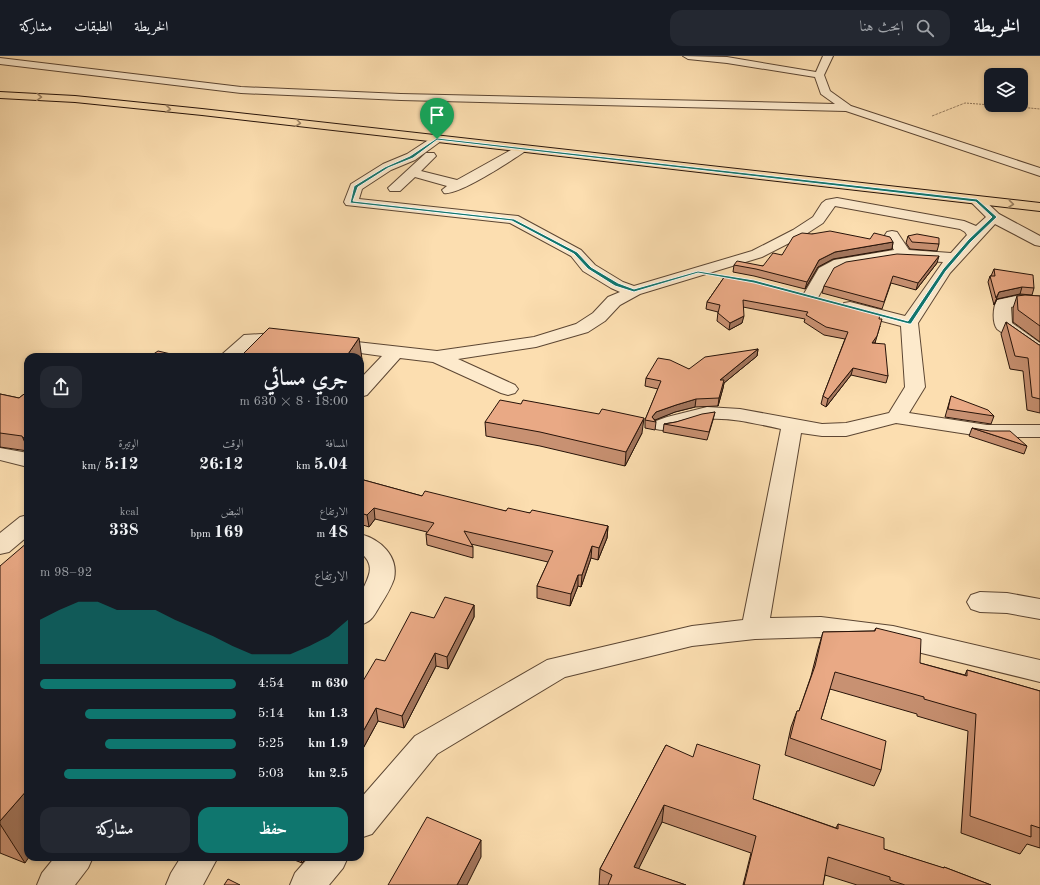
<!DOCTYPE html>
<html lang="ar">
<head>
<meta charset="utf-8">
<style>
	:root { --surface:#171b24; --page:#242831; --text:#f1f3f6; --muted:#9ea1a6; --line:#363941; --accent:#0f766e }
	body { margin:0; font-family:"Old Standard TT",Amiri,serif; background:var(--page); color:var(--text); direction:rtl; height:100vh; display:flex; flex-direction:column; font-size:15px; white-space:nowrap }
	* { box-sizing:border-box; margin:0 }
	p { font-size:13px; color:var(--muted) }
	.icon { flex:none; width:22px; height:22px; fill:none; stroke:currentColor; stroke-width:2; stroke-linecap:round; stroke-linejoin:round }
	.map { position:relative; flex:1; overflow:hidden; direction:ltr }
	.panel { position:absolute; left:24px; top:297px; width:340px; height:508px; display:flex; flex-direction:column; background:var(--surface); border-radius:12px; box-shadow:0 2px 6px #0003; direction:rtl }
	.panel>* { flex:none }
	.tools { position:absolute; left:984px; top:12px; display:grid; gap:8px }
	.tools a { display:grid; place-items:center; width:44px; height:44px; border-radius:8px; background:var(--surface); box-shadow:0 2px 6px #0003; font-size:20px }
	.pin { position:absolute; display:grid; place-items:center; width:34px; height:34px; color:#fff; margin:-41px -17px; border-radius:50% 50% 50% 0; rotate:-45deg; box-shadow:0 0 4px #0007 }
	.pin .icon { rotate:45deg }
	.round { display:grid; place-items:center; flex:none; width:42px; height:42px; border-radius:12px; background:var(--page) }
	.head { display:flex; align-items:center; justify-content:space-between; height:68px; padding:0 16px }
	h1 { font-size:22px; font-weight:700; line-height:30px }
	.figures { display:grid; grid-template-columns:repeat(3,1fr); gap:6px; height:68px; padding:4px 16px }
	.figures div { display:grid; align-content:center }
	.figures b { font-size:17px; font-weight:700 }
	.figures small { font-size:11px; font-weight:400 }
	.figures p { font-size:11px }
	.chart { height:112px; padding:8px 16px }
	.chart p { display:flex; justify-content:space-between }
	.chart svg { width:100%; height:72px; margin-top:4px; fill:var(--accent); opacity:.7 }
	.button { display:flex; gap:8px; margin-top:auto; padding:8px 16px }
	.button a { flex:1; height:46px; border-radius:12px; background:var(--accent); color:#fff; font-size:16px; font-weight:700; line-height:46px; text-align:center }
	.button a+a { background:var(--page); color:var(--text) }
	ul { padding:0 16px; list-style:none; font-size:13px }
	li { display:grid; grid-template-columns:64px 48px 1fr; align-items:center; height:30px }
	li i { height:10px; border-radius:5px; background:var(--accent) }
	header { display:flex; align-items:center; gap:24px; box-sizing:border-box; height:56px; padding:0 20px; background:var(--surface); border-bottom:1px solid var(--line) }
	header strong { font-size:19px }
	nav { display:flex; gap:22px; margin-inline-start:auto; font-size:14px }
	.search { width:280px; height:36px; background:var(--page); display:flex; align-items:center; gap:10px; box-sizing:border-box; padding:0 14px; border-radius:12px; color:var(--muted); font-size:15px }
	.map>svg:first-child { display:block }
</style>
</head>
<body>
<header>
<strong>الخريطة</strong>
<div class="search"><svg class="icon" aria-label="search" viewBox="0 0 24 24"><circle cx="10" cy="10" r="6"/><path d="M15 15l6 6"/></svg>ابحث هنا</div>
<nav><a>الخريطة</a><a>الطبقات</a><a>مشاركة</a></nav>
</header>
<div class="map">
<svg width="1040" height="829" viewBox="0 0 1040 829">
	<rect width="100%" height="100%" fill="#fcdeb0"/>
	<filter id="stains"><feTurbulence type="fractalNoise" baseFrequency=".005" numOctaves="4"/><feColorMatrix values="0 0 0 0 .2 0 0 0 0 .09 0 0 0 0 .02 0 0 0 .5 -.17"/></filter>
	<radialGradient id="worn" r=".72"><stop offset=".6" stop-color="#630" stop-opacity="0"/><stop offset="1" stop-color="#630" stop-opacity=".3"/></radialGradient>
	<g fill="none" stroke-linecap="round" stroke-linejoin="round">
		<g stroke="#5c4633" stroke-width="2">
			<g id="minor">
				<path d="M683,0L727,1L816,16L823,0H833L824,19L830,35L851,50L1040,112V120L846,55L401,44L241,37L0,8V2L241,31L401,38L835,48L821,38L815,21L727,7L688,3Z"/>
				<path d="M437,79L441,81L443,83L441,85L415,104L391,114L362,133L359,143L518,160L581,194L595,209L623,226L634,230L752,195L793,174L813,161L822,147L826,144L837,142L964,165L976,170L986,161L970,145L972,142H982L999,158L1040,180V190L1035,189L995,168L950,217L918,267L925,331L909,357L987,369H1040V381H987L896,367L846,380H822L801,377L770,562L821,561L893,570L1040,604V626L893,590L821,581L755,583L692,590L565,621L437,698L372,778L360,782V743L415,680L547,604L692,570L743,564L781,373C757,368 732,361 707,363C690,364 672,378 656,373L653,369L656,365L667,361L707,351L740,353L822,368L846,367L889,357L905,331L901,270L844,255L842,251L844,247L850,246L905,260L943,206L895,203L844,211L831,218L816,245L810,246L804,245L802,241L819,212L834,204L894,194L885,179L887,176L892,175L897,176L909,194L951,197L967,179L965,176L960,173L835,150L823,167L803,180L762,201L640,238L620,249L605,265L588,276L536,291L458,303L515,329L518,333L515,337L508,339L501,337L433,306L400,302L367,339L360,341V323L382,300L324,292L321,288L324,284L330,283L437,295L534,281L576,268L593,257L608,241L620,236L611,232L583,215L571,200L510,167L346,149L344,146L351,128L383,108L407,98L433,81Z"/>
				<path d="M520,89L524,90L526,93L524,96C511,105 458,140 444,137L442,134L447,130L415,121L400,135H390L388,132L426,97H434L436,100L421,115L457,124Z"/>
				<path d="M1020,239L1040,241V251L1020,249L1011,251L1012,267L1040,287V301L1034,300L997,273C992,266 993,251 997,244Z"/>
				<path d="M277,277L294,279L297,283L294,287L288,288H255L239,301H219L244,279Z"/>
				<path d="M0,392L28,397V411L0,404Z"/>
				<path d="M28,459V480L9,496L0,498V477L20,461Z"/>
				<path d="M360,478C380,483 399,500 394,523C391,532 386,540 381,548C374,559 373,565 360,569C360,560 357,546 361,538C367,522 378,511 360,496Z"/>
				<path d="M980,536L1007,537L1040,543V563L1007,557L980,556L971,553L967,546L971,539Z"/>
				<path d="M55,801H93L88,812L75,829H37L42,817Z"/>
				<path d="M181,801H218L203,829H166L171,817Z"/>
				<path d="M309,801H348L343,812L329,829H290L295,817Z"/>
			</g>
		</g>
		<g stroke="#271309" stroke-width="2">
			<path id="major" d="M0,36L75,40L202,53L1040,147V155L202,59L75,46L0,42Z"/>
		</g>
		<g stroke="#271309" stroke-width="1" stroke-dasharray="0.5 1" stroke-linecap="butt">
			<path d="M998,49L1040,53"/>
			<path d="M932,60L965,47L991,49"/>
		</g>
		<use href="#minor" fill="#fdeacc" fill-rule="evenodd"/>
		<use href="#major" fill="#fcdeb0" fill-rule="evenodd"/>
	</g>
	<g fill="#c89172" stroke="#271309">
		<path d="M812,178L893,186L892,193L833,203L818,211L805,233L754,220L733,216L734,209L763,210L782,199Z"/>
		<path d="M908,180L939,188L937,195L910,193L906,187Z"/>
		<path d="M937,207L916,234L891,227L882,253L822,237L824,230Z"/>
		<path d="M994,213L1034,232L1032,239L1020,238L997,243L994,249L988,226L990,220H991Z"/>
		<path d="M725,220L879,263L875,287L888,320L886,327L851,319L826,351L821,348L823,340L845,283L824,279L804,266L805,263L743,251L742,267L729,274L717,265L718,256L706,253L707,246Z"/>
		<path d="M1017,240H1040V286L1013,266V252Z"/>
		<path d="M1006,266L1039,289H1040V357L1027,354L1023,315L1010,313L1001,278Z"/>
		<path d="M758,293L757,300L724,327L723,332L718,350L695,351L675,356L655,364L656,366L655,374L645,372V364L658,333L645,330L646,322L689,313Z"/>
		<path d="M28,335V395L0,391V338L19,342Z"/>
		<path d="M951,340L994,360L991,368L945,361Z"/>
		<path d="M715,356L713,364L707,384L663,376L664,368L676,366Z"/>
		<path d="M485,366L642,377L625,410L540,390L486,380Z"/>
		<path d="M972,372L1027,390L1024,398L969,380Z"/>
		<path d="M360,423L422,440L506,455L530,457L608,470L607,482L598,504L591,502L581,531L578,530L570,550L537,542V530L548,506L471,488L473,491V502L427,489L426,478L427,476L375,463L369,471L360,468Z"/>
		<path d="M0,510L25,807L0,797Z"/>
		<path d="M474,549V561L448,613L436,610L404,672L378,665L360,698V630L385,605L434,562Z"/>
		<path d="M876,572L920,607L965,619L967,614L1040,635V792L1027,788L1020,798L961,777L968,675L917,660V658L830,633L821,663L881,714L874,730L785,699L791,671L797,655H799L811,620L818,593L823,576L874,575Z"/>
		<path d="M666,689L753,743L836,772L838,768L884,793L943,812L944,811L991,829H857L825,819L823,829H743L751,797L662,766L638,813L686,829H599L600,813Z"/>
		<path d="M287,801H308L302,807Z"/>
	</g>
	<g fill="#a3765d" stroke="#271309">
		<path d="M893,186L892,193L833,203L818,211L805,233L807,226L819,204L835,196Z"/>
		<path d="M939,200L937,207L916,234L918,227Z"/>
		<path d="M1022,231L1020,238L997,243L994,249L999,236Z"/>
		<path d="M744,260L742,267L729,274L730,267Z"/>
		<path d="M880,270L875,287H872Z"/>
		<path d="M359,282L362,303L360,306V301H346Z"/>
		<path d="M758,293L757,300L724,327L723,332L718,350L719,342L720,324Z"/>
		<path d="M853,312L851,319L826,351L828,343Z"/>
		<path d="M696,343L695,351L675,356L655,364L652,361L656,356L676,349Z"/>
		<path d="M644,362L642,377L625,410L626,396Z"/>
		<path d="M28,379V394L23,382Z"/>
		<path d="M374,452L375,463L369,471L367,459Z"/>
		<path d="M608,470L607,482L598,504L599,492Z"/>
		<path d="M592,490L591,502L581,531L582,519Z"/>
		<path d="M578,519V530L570,550L571,538Z"/>
		<path d="M474,549V561L448,613L447,601Z"/>
		<path d="M435,597L436,610L404,672L402,660Z"/>
		<path d="M376,652L378,665L360,698V681Z"/>
		<path d="M28,733V801H29L25,807L0,768V765Z"/>
		<path d="M664,749L662,766L631,828L634,811Z"/>
		<path d="M481,784V801L467,829H457Z"/>
		<path d="M300,801H308L302,807Z"/>
	</g>
	<g fill="#e9a985" stroke="#271309">
		<path d="M830,175L870,183L874,177L890,181L893,186L835,196L819,204L807,226L756,213L734,209L737,205L763,210L773,197L782,199L793,181L802,177L812,178Z"/>
		<path d="M917,178L939,182V188L912,186L908,180Z"/>
		<path d="M897,198L939,200L918,227L893,220L884,246L824,230L834,212L846,206Z"/>
		<path d="M994,213L1033,219L1034,232L1022,231L999,236L996,242L990,220H995Z"/>
		<path d="M725,220L754,226L880,258L879,263H882L877,280L872,287L885,288L888,320L853,312L828,343L823,340L848,276L826,271L806,259L808,256L743,244L744,260L730,267L718,257L720,249L707,246Z"/>
		<path d="M1025,239L1040,240V270L1018,254L1017,240Z"/>
		<path d="M1006,266L1039,289H1040V343L1032,341L1028,302L1015,300Z"/>
		<path d="M269,272L359,282L346,301H240Z"/>
		<path d="M758,293L720,324H724L719,342L696,343L676,349L656,356L652,361L656,366L645,364L661,325L646,322L658,302L670,304L689,313L705,301Z"/>
		<path d="M158,295L184,301H149Z"/>
		<path d="M28,335V379L23,382L22,380L0,377V338L19,342Z"/>
		<path d="M951,340L988,354L994,360L948,353Z"/>
		<path d="M500,344L521,348L523,344L599,358L602,353L644,362L626,396L540,376L485,366Z"/>
		<path d="M715,356L709,376L664,368L676,366L702,358Z"/>
		<path d="M972,372L990,375H1010L1027,390Z"/>
		<path d="M360,423L422,440L425,435L506,455L508,452L530,457L532,454L608,470L599,492L592,490L582,519H578L571,538L537,530L553,495L464,475L473,491L426,478L434,467L374,452L367,459L360,457Z"/>
		<path d="M28,486V733L0,765V510Z"/>
		<path d="M445,541L474,549L447,601L435,597L402,660L376,652L360,681V630L376,603L385,605L411,556L434,562Z"/>
		<path d="M876,572L921,583L920,607L967,620V614L1040,635V772L1031,769V781L970,760L976,658L924,643V641L835,616L821,663L886,685L881,714L790,682L797,655H799L815,610L823,576L875,575Z"/>
		<path d="M697,688L760,709L753,743L838,773V768L884,782V793L944,812V811L991,829H905L890,824V821L828,801L823,829H744L756,780L664,749L634,811L686,829H608L612,819L600,813L666,689L693,701Z"/>
		<path d="M427,761L481,784L457,829H388Z"/>
		<path d="M228,823L240,829H224Z"/>
	</g>
	<defs><path id="oneway-chevron" d="M-2-3.5L2.5 0L-2 3.5" fill="none" stroke-width="1.6" stroke-linecap="round" stroke-linejoin="round"/></defs>
	<g stroke="#9c8365">
		<use href="#oneway-chevron" transform="translate(39 41) rotate(3)"/>
		<use href="#oneway-chevron" transform="translate(168 53) rotate(6)"/>
		<use href="#oneway-chevron" transform="translate(298 67) rotate(7)"/>
		<use href="#oneway-chevron" transform="translate(1011 148) rotate(6)"/>
	</g>
	<path fill="#0f766e" stroke="#fff" fill-rule="evenodd" d="M437,82L977,143L997,161L971,186L946,215L911,268H909L754,227L698,217L634,236L615,230L588,213L574,198L512,165L350,147L354,130L385,111L410,100ZM437,84L976,146L992,161L968,184L943,213L908,265L754,224L698,215L634,233L618,227L591,211L577,196L514,163L353,145L358,131L388,112L413,102Z"/>
	<rect width="100%" height="100%" filter="url(#stains)"/>
	<rect width="100%" height="100%" fill="url(#worn)"/>
</svg>
<div class="tools">
<a><svg class="icon" aria-label="layers" viewBox="0 0 24 24"><path d="M12 4l9 5-9 5-9-5zM3 14l9 5 9-5"/></svg></a>
</div>
<div class="pin" style="left:437px;top:83px;background:#1e9e55"><svg class="icon" aria-label="arrive" viewBox="0 0 24 24"><path d="M6 21V4h12l-3 4 3 4H6"/></svg></div>
<section class="panel">
<div class="head"><div><h1>جري مسائي</h1><p>18:00 · 8 × 630 m</p></div><a class="round"><svg class="icon" aria-label="share" viewBox="0 0 24 24"><path d="M12 15V3M7 8l5-5 5 5M5 13v7h14v-7"/></svg></a></div>
<div class="figures">
<div><p>المسافة</p><b>5.04<small> km</small></b></div>
<div><p>الوقت</p><b>26:12</b></div>
<div><p>الوتيرة</p><b>5:12<small> /km</small></b></div>
</div>
<div class="figures">
<div><p>الارتفاع</p><b>48<small> m</small></b></div>
<div><p>النبض</p><b>169<small> bpm</small></b></div>
<div><p>kcal</p><b>338</b></div>
</div>
<div class="chart"><p><span>الارتفاع</span>92–98 m</p>
<svg viewBox="0 0 160 44" preserveAspectRatio="none"><path d="M0 44V17L10 11L20 6L30 6L40 11L50 11L60 11L70 17L80 22L90 27L100 33L110 38L120 38L130 38L140 33L150 27L160 17V44z"/></svg>
</div>
<ul>
<li><b>630 m</b>4:54<i style="width:100%"></i></li>
<li><b>1.3 km</b>5:14<i style="width:77%"></i></li>
<li><b>1.9 km</b>5:25<i style="width:67%"></i></li>
<li><b>2.5 km</b>5:03<i style="width:88%"></i></li>
</ul>
<div class="button"><a>حفظ</a><a>مشاركة</a></div>
</section>
</div>
</body>
</html>
